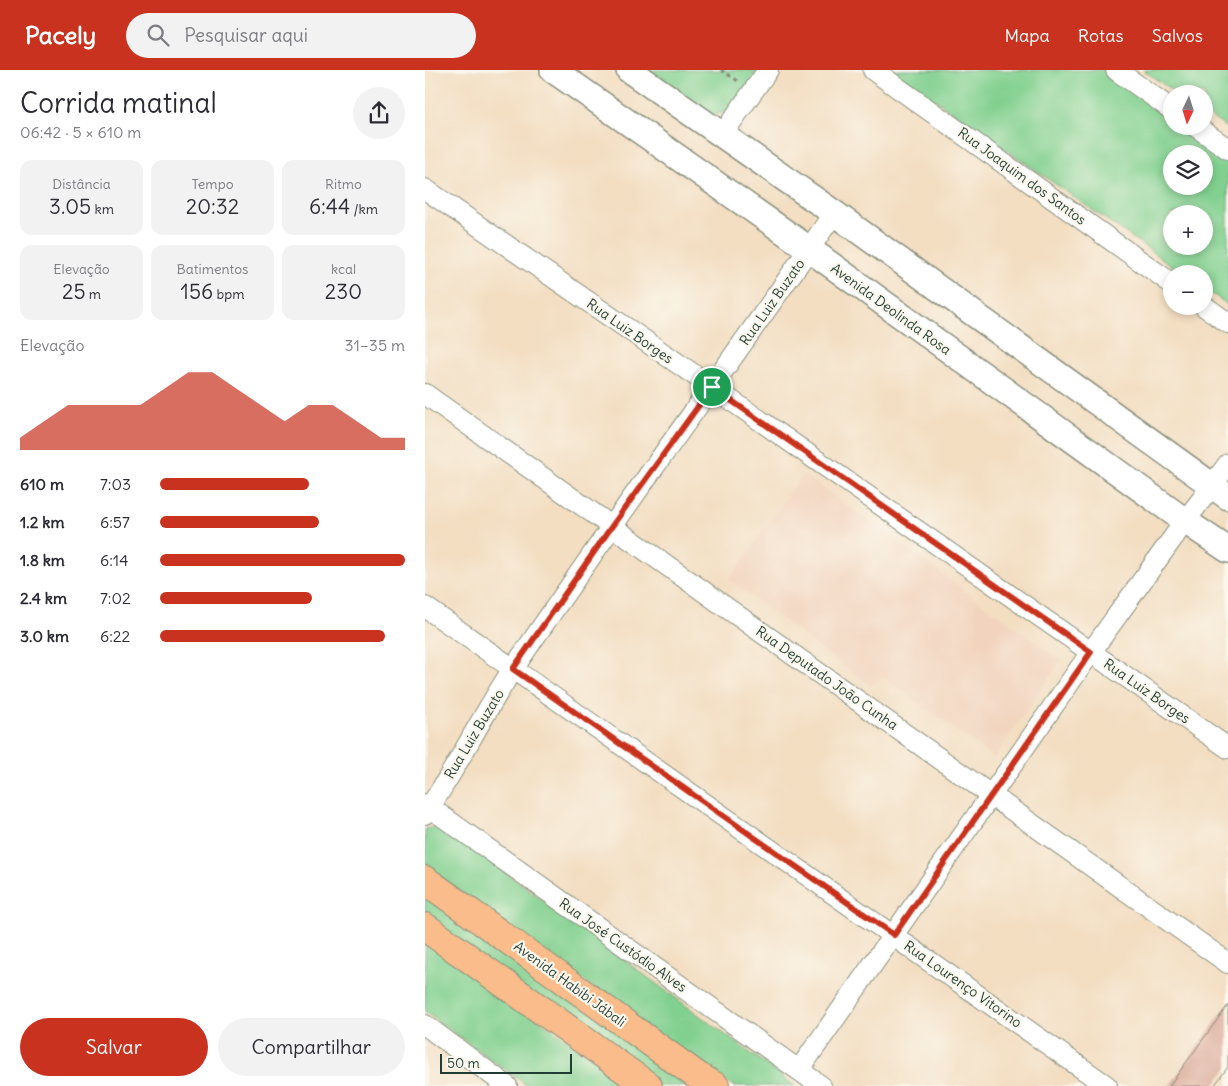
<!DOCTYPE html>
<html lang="pt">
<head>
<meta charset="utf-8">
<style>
	:root { --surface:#fff; --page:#f2f2f3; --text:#2b2b33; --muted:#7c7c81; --accent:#c8321e }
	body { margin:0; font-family:Delius,sans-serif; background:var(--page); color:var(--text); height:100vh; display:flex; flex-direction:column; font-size:19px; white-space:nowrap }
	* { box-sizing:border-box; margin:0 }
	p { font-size:16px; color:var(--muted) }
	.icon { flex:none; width:28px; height:28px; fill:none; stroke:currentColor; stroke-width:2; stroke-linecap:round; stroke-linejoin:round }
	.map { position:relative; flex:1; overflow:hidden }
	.sheet { display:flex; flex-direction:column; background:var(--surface); width:425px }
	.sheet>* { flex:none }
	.needle { width:32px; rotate:184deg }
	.fabs { position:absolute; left:738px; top:15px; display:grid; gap:10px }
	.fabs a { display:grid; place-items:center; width:50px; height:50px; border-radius:50%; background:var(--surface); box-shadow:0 2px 8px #0003; font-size:25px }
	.scale { position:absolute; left:15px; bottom:12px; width:132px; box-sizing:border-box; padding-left:5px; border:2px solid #1f3d34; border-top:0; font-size:14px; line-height:18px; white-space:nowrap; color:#1f3d34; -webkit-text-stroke:4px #fbf7ec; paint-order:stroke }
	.pin { position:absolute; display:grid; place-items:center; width:42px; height:42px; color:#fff; margin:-21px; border:2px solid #fff; border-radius:50%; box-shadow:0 1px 5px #0007 }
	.round { display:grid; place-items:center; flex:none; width:52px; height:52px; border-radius:26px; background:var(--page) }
	.summary { display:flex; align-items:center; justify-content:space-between; height:85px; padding:0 20px }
	h1 { font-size:28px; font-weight:600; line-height:38px }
	.metrics { display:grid; grid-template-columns:repeat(3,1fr); gap:8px; height:85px; padding:5px 20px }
	.metrics div { display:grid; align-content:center; border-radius:12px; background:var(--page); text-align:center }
	.metrics b { font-size:21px; font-weight:600 }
	.metrics small { font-size:14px; font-weight:400 }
	.metrics p { font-size:14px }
	.chart { height:140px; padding:10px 20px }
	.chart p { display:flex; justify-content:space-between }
	.chart svg { width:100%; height:90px; margin-top:5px; fill:var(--accent); opacity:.7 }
	.action { display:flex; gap:10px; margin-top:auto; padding:10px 20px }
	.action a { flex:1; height:58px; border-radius:30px; background:var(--accent); color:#fff; font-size:20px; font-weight:600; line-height:58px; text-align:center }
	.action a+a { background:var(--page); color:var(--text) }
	ul { padding:0 20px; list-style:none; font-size:16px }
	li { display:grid; grid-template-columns:80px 60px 1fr; align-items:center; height:38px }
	li i { height:12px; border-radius:6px; background:var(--accent) }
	header { display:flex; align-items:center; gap:30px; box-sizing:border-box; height:70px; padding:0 25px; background:var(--accent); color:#fff }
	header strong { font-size:24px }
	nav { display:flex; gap:28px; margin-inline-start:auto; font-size:18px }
	.search { width:350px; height:45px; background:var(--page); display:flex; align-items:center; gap:12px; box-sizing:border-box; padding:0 18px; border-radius:28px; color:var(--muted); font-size:19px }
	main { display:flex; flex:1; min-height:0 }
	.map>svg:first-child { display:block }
</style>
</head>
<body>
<header>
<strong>Pacely</strong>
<div class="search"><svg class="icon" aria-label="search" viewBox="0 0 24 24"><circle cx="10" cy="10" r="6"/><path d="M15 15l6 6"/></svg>Pesquisar aqui</div>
<nav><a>Mapa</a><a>Rotas</a><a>Salvos</a></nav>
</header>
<main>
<section class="sheet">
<div class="summary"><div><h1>Corrida matinal</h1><p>06:42 · 5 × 610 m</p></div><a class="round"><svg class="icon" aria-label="share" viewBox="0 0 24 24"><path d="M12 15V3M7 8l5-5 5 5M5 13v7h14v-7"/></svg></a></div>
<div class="metrics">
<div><p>Distância</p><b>3.05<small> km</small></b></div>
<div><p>Tempo</p><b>20:32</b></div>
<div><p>Ritmo</p><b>6:44<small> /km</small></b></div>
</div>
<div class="metrics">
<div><p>Elevação</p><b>25<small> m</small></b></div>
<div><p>Batimentos</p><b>156<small> bpm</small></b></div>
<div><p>kcal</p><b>230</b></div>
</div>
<div class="chart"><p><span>Elevação</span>31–35 m</p>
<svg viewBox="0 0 160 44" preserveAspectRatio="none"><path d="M0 44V38L10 30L20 22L30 22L40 22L50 22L60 14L70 6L80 6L90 14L100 22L110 30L120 22L130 22L140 30L150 38L160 38V44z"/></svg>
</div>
<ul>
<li><b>610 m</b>7:03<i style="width:61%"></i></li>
<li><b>1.2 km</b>6:57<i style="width:65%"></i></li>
<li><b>1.8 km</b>6:14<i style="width:100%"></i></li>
<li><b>2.4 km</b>7:02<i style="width:62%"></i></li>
<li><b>3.0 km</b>6:22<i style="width:92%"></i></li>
</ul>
<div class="action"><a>Salvar</a><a>Compartilhar</a></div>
</section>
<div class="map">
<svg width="803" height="1016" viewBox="0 0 803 1016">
	<rect width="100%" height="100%" fill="#fbf7ec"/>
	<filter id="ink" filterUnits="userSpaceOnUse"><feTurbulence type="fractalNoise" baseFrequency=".02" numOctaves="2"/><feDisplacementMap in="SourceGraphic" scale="10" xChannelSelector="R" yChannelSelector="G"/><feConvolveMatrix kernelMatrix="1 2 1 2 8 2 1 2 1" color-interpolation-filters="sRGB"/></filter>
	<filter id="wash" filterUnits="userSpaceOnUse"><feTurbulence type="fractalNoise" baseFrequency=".0096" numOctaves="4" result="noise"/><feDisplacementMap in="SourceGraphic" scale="20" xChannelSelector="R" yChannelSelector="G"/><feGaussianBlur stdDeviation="1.12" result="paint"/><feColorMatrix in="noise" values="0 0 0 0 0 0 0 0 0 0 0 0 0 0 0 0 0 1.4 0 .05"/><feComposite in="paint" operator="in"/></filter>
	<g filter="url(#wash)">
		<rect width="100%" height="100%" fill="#f3dec2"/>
		<path fill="#f2d4be" d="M378,404L636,590L569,688L458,607L446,616L304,510Z"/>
		<g fill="#81d08f" stroke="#508662" fill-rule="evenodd">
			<path d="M218,0H333L306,39L300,42L289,45Z"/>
			<path d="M467,0H682L746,45V56H762L803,85V235L779,218V204H759ZM746,84H779V116H746ZM746,144H779V176H746Z"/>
			<path d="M718,0H803V59L779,42V24H752Z"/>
			<path d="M13,757L26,762L370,1016H310L289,1005L0,796V761L1,759Z"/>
			<path d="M0,821L273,1016H235L0,847Z"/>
			<path d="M0,869L207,1016H103L0,942Z"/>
		</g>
		<g id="blocks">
			<path fill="#d7a291" d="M803,935V997L789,1016H744Z"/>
		</g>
	</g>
	<g filter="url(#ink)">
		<use href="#blocks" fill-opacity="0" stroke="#898e7b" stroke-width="1"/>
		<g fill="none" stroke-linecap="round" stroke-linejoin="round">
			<g stroke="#898e7b" stroke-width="22">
				<g id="minor">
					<path d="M448,0L746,213"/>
					<path d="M691,0L746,39"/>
					<path d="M770,56L803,79"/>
					<path d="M297,65L343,0"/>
					<path d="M0,119L287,317L803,678"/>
					<path d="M779,236L803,253"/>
					<path d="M0,324L803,893"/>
					<path d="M0,537L682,1016"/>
					<path d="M0,734L396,1016"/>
					<path d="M0,744C33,697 57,644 90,596C194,443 304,295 409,143"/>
					<path d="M0,955L82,1016"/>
					<path d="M374,1000L666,582L760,451L787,416L803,394"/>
				</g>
			</g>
			<g stroke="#898e7b" stroke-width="28">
				<g id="tertiary">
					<path d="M128,0L384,179L760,451L803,480"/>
					<path d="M204,0L409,143L803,427"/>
				</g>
			</g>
			<g stroke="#898e7b" stroke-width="30">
				<g id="primary">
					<path d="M0,810L274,1007L290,1016"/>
					<path d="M0,857L223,1016"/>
				</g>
			</g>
			<path stroke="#898e7b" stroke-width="3" stroke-dasharray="4 4" stroke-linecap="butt" d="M296,0L313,11"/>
			<use href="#minor" stroke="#fff" stroke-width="20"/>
			<use href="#tertiary" stroke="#fff" stroke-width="25"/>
			<use href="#primary" stroke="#f9bc8a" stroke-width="28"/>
		</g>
	</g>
	<g fill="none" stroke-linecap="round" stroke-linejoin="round" filter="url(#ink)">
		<g stroke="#fff" stroke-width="10">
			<path id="route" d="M287,317L666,582L469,865L88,599L187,456Z"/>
		</g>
		<use href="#route" stroke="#c8321e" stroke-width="6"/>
	</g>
	<g text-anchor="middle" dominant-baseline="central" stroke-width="4.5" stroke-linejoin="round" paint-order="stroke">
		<g font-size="14" fill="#1f3d34" stroke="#fbf7ec">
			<text transform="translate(597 106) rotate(36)">Rua Joaquim dos Santos</text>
			<text transform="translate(347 232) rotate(-55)">Rua Luiz Buzato</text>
			<text transform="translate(466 239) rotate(36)">Avenida Deolinda Rosa</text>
			<text transform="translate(205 261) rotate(35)">Rua Luiz Borges</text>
			<text transform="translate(402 608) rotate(35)">Rua Deputado João Cunha</text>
			<text transform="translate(722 621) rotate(35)">Rua Luiz Borges</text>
			<text transform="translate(49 664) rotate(-59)">Rua Luiz Buzato</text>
			<text transform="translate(198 875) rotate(35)">Rua José Custódio Alves</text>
			<text transform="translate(145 914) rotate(36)">Avenida Habibi Jábali</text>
			<text transform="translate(538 914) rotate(35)">Rua Lourenço Vitorino</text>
		</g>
	</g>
</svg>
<div class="fabs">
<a><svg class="needle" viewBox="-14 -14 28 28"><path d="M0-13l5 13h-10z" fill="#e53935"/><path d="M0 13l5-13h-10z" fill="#7c7c81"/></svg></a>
<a><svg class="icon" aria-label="layers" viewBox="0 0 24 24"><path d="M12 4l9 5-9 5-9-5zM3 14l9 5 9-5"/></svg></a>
<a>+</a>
<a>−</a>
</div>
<div class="scale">50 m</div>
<div class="pin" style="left:287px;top:317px;background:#1e9e55"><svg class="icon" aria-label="arrive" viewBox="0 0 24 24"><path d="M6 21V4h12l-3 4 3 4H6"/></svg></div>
</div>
</main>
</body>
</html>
